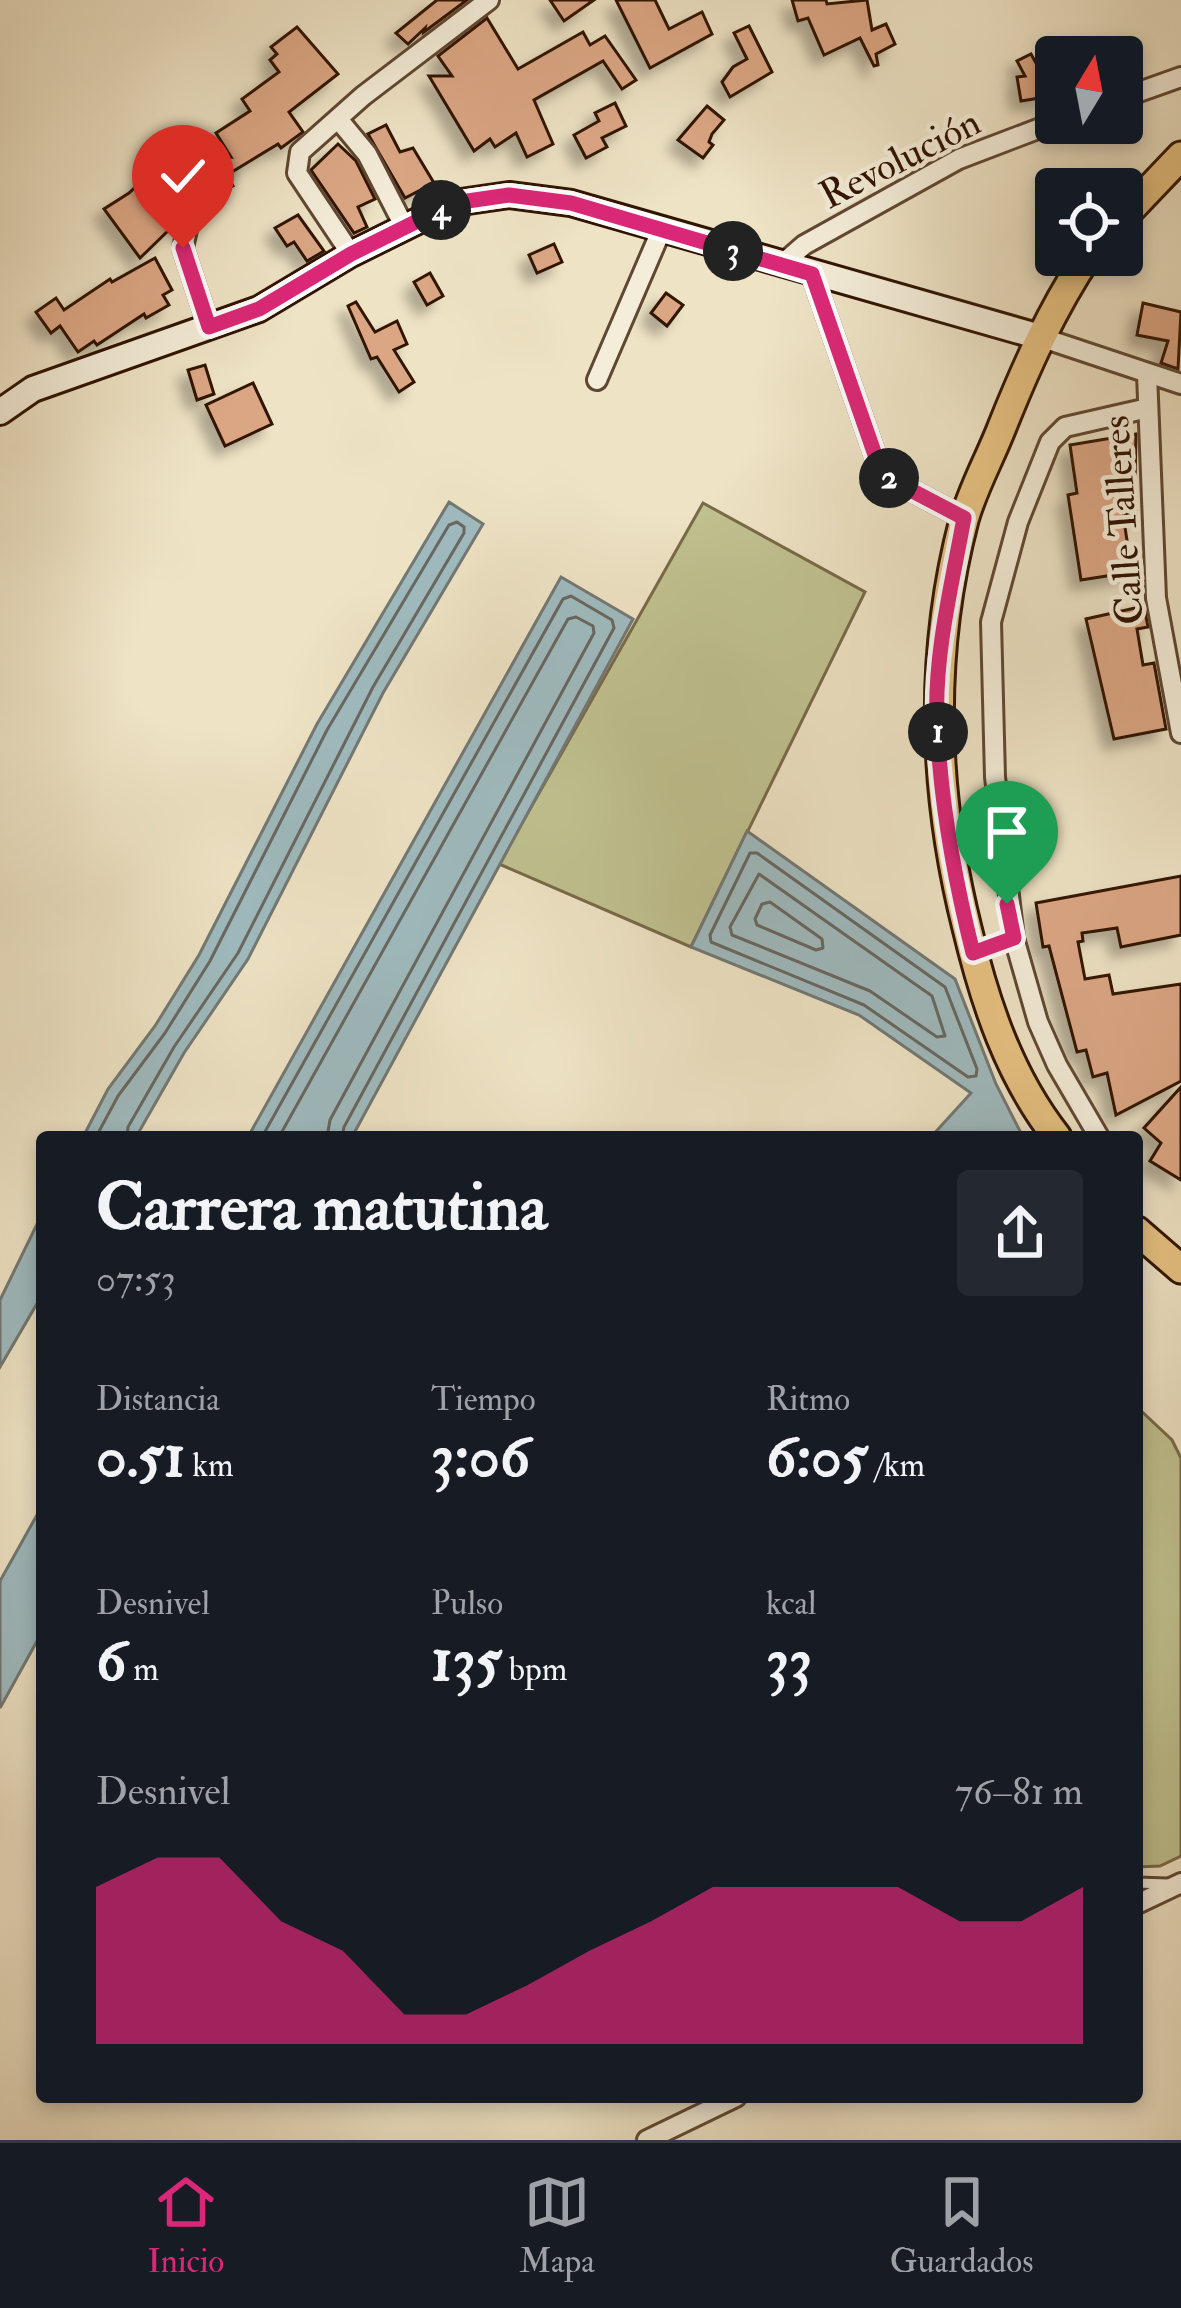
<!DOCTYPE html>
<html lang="es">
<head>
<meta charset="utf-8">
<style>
	:root { --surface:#171b24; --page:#242831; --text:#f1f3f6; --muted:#9ea1a6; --line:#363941; --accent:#db2777 }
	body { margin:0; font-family:"IM FELL Double Pica",serif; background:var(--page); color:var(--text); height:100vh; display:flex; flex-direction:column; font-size:45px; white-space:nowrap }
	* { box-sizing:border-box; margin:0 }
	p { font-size:39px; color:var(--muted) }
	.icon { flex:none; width:66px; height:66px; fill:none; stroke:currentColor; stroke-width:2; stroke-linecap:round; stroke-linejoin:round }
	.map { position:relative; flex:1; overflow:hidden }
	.details { position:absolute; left:36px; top:1131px; width:1107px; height:972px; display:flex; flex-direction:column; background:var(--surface); border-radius:12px; box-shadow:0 6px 18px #0003 }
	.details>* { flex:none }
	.needle { width:78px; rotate:10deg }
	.fabs { position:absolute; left:1035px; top:36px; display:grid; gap:24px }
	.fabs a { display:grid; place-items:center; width:108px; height:108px; border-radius:12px; background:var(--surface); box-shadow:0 6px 18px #0003; font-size:60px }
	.pin { position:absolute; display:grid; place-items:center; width:102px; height:102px; color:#fff; margin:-123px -51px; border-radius:50% 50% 50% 0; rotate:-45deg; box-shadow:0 0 12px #0007 }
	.pin .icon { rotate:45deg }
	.km { position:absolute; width:60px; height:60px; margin:-30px; border-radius:50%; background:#222; color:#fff; font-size:33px; line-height:60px; text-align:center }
	.round { display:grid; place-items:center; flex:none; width:126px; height:126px; border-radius:12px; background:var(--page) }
	.summary { display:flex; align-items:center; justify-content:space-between; height:204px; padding:0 60px }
	h1 { font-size:66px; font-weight:700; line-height:90px }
	.stats { display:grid; grid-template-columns:repeat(3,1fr); gap:18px; height:204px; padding:12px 60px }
	.stats div { display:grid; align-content:center }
	.stats b { font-size:60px; font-weight:700 }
	.stats small { font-size:33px; font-weight:400 }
	.stats p { font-size:33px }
	.chart { height:336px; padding:24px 60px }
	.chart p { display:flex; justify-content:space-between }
	.chart svg { width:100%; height:216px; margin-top:12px; fill:var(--accent); opacity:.7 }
	.tabs { display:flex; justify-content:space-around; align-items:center; height:168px; border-top:3px solid var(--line); background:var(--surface); font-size:33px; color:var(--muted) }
	.tabs a { display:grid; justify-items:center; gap:6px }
	.tabs .on { color:var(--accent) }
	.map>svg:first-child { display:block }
</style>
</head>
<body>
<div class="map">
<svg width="1181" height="2140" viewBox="0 0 1181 2140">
	<defs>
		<filter id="shadow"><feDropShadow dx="-10" dy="10" stdDeviation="6" flood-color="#0004"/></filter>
	</defs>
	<rect width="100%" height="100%" fill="#eee3c5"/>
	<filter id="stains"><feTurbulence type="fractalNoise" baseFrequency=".00167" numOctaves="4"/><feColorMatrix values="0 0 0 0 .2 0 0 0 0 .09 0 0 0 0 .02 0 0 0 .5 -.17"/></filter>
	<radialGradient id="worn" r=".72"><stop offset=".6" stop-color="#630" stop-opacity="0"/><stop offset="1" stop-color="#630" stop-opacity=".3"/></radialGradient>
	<g fill="#c0c190" stroke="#786a48" stroke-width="3">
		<path d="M703,503L865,592L691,947L499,864Z"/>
		<path d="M1137,1407L1172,1440L1181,1458V1856L1160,1866L1137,1867Z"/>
	</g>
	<g fill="#9fbbc0" stroke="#737874" stroke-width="3">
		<path d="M449,502L483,524L383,693L248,959L184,1053L136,1137H83L108,1089L155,1026L199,955L317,724Z"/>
		<path d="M561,577L633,619L352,1137H248Z"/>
		<path d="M747,831L955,979L996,1084L1023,1137H931L971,1093L859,1015L691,947Z"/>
		<path d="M42,1214V1295L0,1367V1300Z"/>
		<path d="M42,1506V1632L0,1708V1581Z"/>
	</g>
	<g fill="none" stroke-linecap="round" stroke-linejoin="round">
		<g stroke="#686760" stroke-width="3">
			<path d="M750,853H757L945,987L977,1069L976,1076L968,1077L864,1005L711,942L710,935Z"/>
			<path d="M759,874L932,996L945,1036L937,1037L870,991L732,935L730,927Z"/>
			<path d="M770,902L822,939L823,948L816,950L757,925L755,919L762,904Z"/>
			<path d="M96,1137L118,1096L165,1033L210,961L327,730L449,525L457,522L464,527V533L373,687L238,953L174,1047L128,1127L127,1137"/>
			<path d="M262,1137L563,599L571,596L612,620L614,628L344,1127L342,1137"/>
			<path d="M279,1137L568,619L576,617L593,626L594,633L330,1120L327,1137"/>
		</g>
	</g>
	<g fill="#dba684" stroke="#301301" stroke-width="3" filter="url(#shadow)">
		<path d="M437,0H467L424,32L425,28L408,44L396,33Z"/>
		<path d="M550,0H594L564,21Z"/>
		<path d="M616,0H655L669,29L702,12L712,34L650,68Z"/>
		<path d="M792,0H826L827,4L867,0L872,30L886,24L895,44L876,54L878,65L874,66L860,38L824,55L808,18L798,21Z"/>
		<path d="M487,18L518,69L583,32L590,45L605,36L636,80L622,89L603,61L534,100L553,144L527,157L516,133L495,147L490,139L474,151L429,76H452L438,56Z"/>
		<path d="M749,26L772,72L730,97L722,82L733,67L747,59L734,33Z"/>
		<path d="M297,27L338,74L289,112L303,132L281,148L278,144L227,175L233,186L211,198L214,187L210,191L187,151L231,157L216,133L250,111L242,99L279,72L270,60L277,54L271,47Z"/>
		<path d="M1031,54L1042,74L1046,97L1021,101L1017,77L1025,76L1017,61Z"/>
		<path d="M615,103L626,126L602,138L607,147L586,158L574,135L599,121L595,113Z"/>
		<path d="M707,106L724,120L712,134L709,142L713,145L703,158L678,140Z"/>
		<path d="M386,125L400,152L413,148L434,183L405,198L368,134Z"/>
		<path d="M338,144L356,161L375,199L358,207L367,227L354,233L311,170Z"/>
		<path d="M150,173L179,205L174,225L140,258L104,209L129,193Z"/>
		<path d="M298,215L324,251L307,261L294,242L287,246L275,228Z"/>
		<path d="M554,244L562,262L537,273L529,255Z"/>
		<path d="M155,258L172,290L163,295L169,305L146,318L144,314L97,345L94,341L78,352L60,326L51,333L36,312L56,298L64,310L110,279L112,282Z"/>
		<path d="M430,273L443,296L427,305L414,282Z"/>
		<path d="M666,293L683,305L667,326L651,313Z"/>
		<path d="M356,302L375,332L397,321L407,344L394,350L414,382L399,392L377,357L371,359L348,306Z"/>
		<path d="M1143,303L1181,312L1178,369L1161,363L1168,341L1137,335Z"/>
		<path d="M205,365L214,394L197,400L188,370Z"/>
		<path d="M253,383L272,424L225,446L206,405Z"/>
		<path d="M1136,434L1135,482L1132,481L1136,512L1123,515L1132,572L1081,580L1068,495L1077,493L1070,445Z"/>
		<path d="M1144,606L1148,627L1137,629L1143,665L1154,663L1166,729L1114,739L1086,619Z"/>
		<path d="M1181,876V935L1121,947L1117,928L1082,933L1083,941L1078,942L1085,979L1109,975L1113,994L1181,984V1081L1116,1115L1107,1073L1093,1077L1086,1050L1077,1052L1049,946L1043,947L1036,903Z"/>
		<path d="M1181,1087V1180L1150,1161L1161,1143L1144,1128Z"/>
	</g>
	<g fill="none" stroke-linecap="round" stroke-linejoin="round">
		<g stroke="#604732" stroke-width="15">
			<path id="service" d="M1137,1883L1167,1884"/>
		</g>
		<g stroke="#604732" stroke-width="24">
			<g id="minor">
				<path d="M1122,98L1181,77"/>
				<path d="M338,119L367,154L405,228"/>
				<path d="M169,166L193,202L183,248L209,327"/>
				<path d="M351,254L297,173L300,152L363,96L489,0"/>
				<path d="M781,265L804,245L959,159L1056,122"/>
				<path d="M812,274L882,475L964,518"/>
				<path d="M1040,337L1181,384"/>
				<path d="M1147,374L1156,598L1181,733"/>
				<path d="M597,380L661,231"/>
				<path d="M1099,1137L1057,1065L1038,1022L1014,938L995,777L991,622L1018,522L1050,442L1065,427L1148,408"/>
				<path d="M1137,1904L1181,1883"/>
				<path d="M647,2140L736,2097"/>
			</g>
		</g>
		<g stroke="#301301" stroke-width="30">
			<path id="secondary" d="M0,412L33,389L259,309L351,254L454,203L509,195L571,203L1040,337"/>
		</g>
		<g stroke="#301301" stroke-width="33">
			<g id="primary">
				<path d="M1122,218L1181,156"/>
				<path d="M1057,1137C1009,1076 985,1003 967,928C933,792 928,657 964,520C973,488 990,458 1002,427C1026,367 1052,309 1088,255"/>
				<path d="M1137,1231L1181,1269"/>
			</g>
		</g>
		<use href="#service" stroke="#f4edd9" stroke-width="9"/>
		<use href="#minor" stroke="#f4edd9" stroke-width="18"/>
		<use href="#secondary" stroke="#f4edd9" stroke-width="24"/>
		<use href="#primary" stroke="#e7c282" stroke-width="27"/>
	</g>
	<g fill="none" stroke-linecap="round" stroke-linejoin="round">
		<g stroke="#fff" stroke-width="24">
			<path id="route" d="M183,248L209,327L259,309L351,254L454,203L509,195L571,203L812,274L882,475L964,518C952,584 934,655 937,722C940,802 954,877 973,953L1014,938L1007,904"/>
		</g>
		<use href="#route" stroke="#db2777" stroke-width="15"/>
	</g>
	<g text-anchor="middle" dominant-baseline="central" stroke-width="9" stroke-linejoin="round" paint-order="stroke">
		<g font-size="39" fill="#301301" stroke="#f4edd9">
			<text transform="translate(900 159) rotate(-27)">Revolución</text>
			<text transform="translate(1123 520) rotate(-94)">Calle Talleres</text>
		</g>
	</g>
	<rect width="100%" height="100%" filter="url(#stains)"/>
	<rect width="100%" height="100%" fill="url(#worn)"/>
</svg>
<div class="fabs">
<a><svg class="needle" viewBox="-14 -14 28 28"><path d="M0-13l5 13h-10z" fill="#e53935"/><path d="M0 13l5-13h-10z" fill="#9ea1a6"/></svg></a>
<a><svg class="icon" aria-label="locate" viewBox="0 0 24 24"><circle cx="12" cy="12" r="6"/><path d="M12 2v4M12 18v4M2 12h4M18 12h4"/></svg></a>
</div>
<div class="pin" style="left:1007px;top:904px;background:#1e9e55"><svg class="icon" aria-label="arrive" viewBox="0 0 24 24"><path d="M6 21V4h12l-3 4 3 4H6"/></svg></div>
<div class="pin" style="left:183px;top:248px;background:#d93025"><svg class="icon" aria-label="check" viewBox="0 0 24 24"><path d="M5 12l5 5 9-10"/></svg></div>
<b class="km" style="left:938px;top:732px">1</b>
<b class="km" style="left:889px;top:478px">2</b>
<b class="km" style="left:733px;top:251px">3</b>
<b class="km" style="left:441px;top:210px">4</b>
<section class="details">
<div class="summary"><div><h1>Carrera matutina</h1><p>07:53</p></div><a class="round"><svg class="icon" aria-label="share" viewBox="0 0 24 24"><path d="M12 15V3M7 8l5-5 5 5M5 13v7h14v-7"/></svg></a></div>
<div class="stats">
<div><p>Distancia</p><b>0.51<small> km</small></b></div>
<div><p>Tiempo</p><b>3:06</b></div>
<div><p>Ritmo</p><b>6:05<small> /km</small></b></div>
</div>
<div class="stats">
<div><p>Desnivel</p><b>6<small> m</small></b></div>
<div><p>Pulso</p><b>135<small> bpm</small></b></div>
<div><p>kcal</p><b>33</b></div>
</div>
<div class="chart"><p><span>Desnivel</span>76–81 m</p>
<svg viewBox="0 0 160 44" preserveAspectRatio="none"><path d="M0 44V12L10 6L20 6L30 19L40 25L50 38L60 38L70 32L80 25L90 19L100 12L110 12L120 12L130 12L140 19L150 19L160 12V44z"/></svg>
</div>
</section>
</div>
<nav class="tabs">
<a class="on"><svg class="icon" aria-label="home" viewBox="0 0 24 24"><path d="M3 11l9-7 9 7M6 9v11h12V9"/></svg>Inicio</a>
<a><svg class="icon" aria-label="map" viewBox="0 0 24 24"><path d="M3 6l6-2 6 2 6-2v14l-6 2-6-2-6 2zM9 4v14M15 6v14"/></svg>Mapa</a>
<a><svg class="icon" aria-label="saved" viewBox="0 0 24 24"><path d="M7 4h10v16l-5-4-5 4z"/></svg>Guardados</a>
</nav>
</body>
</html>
